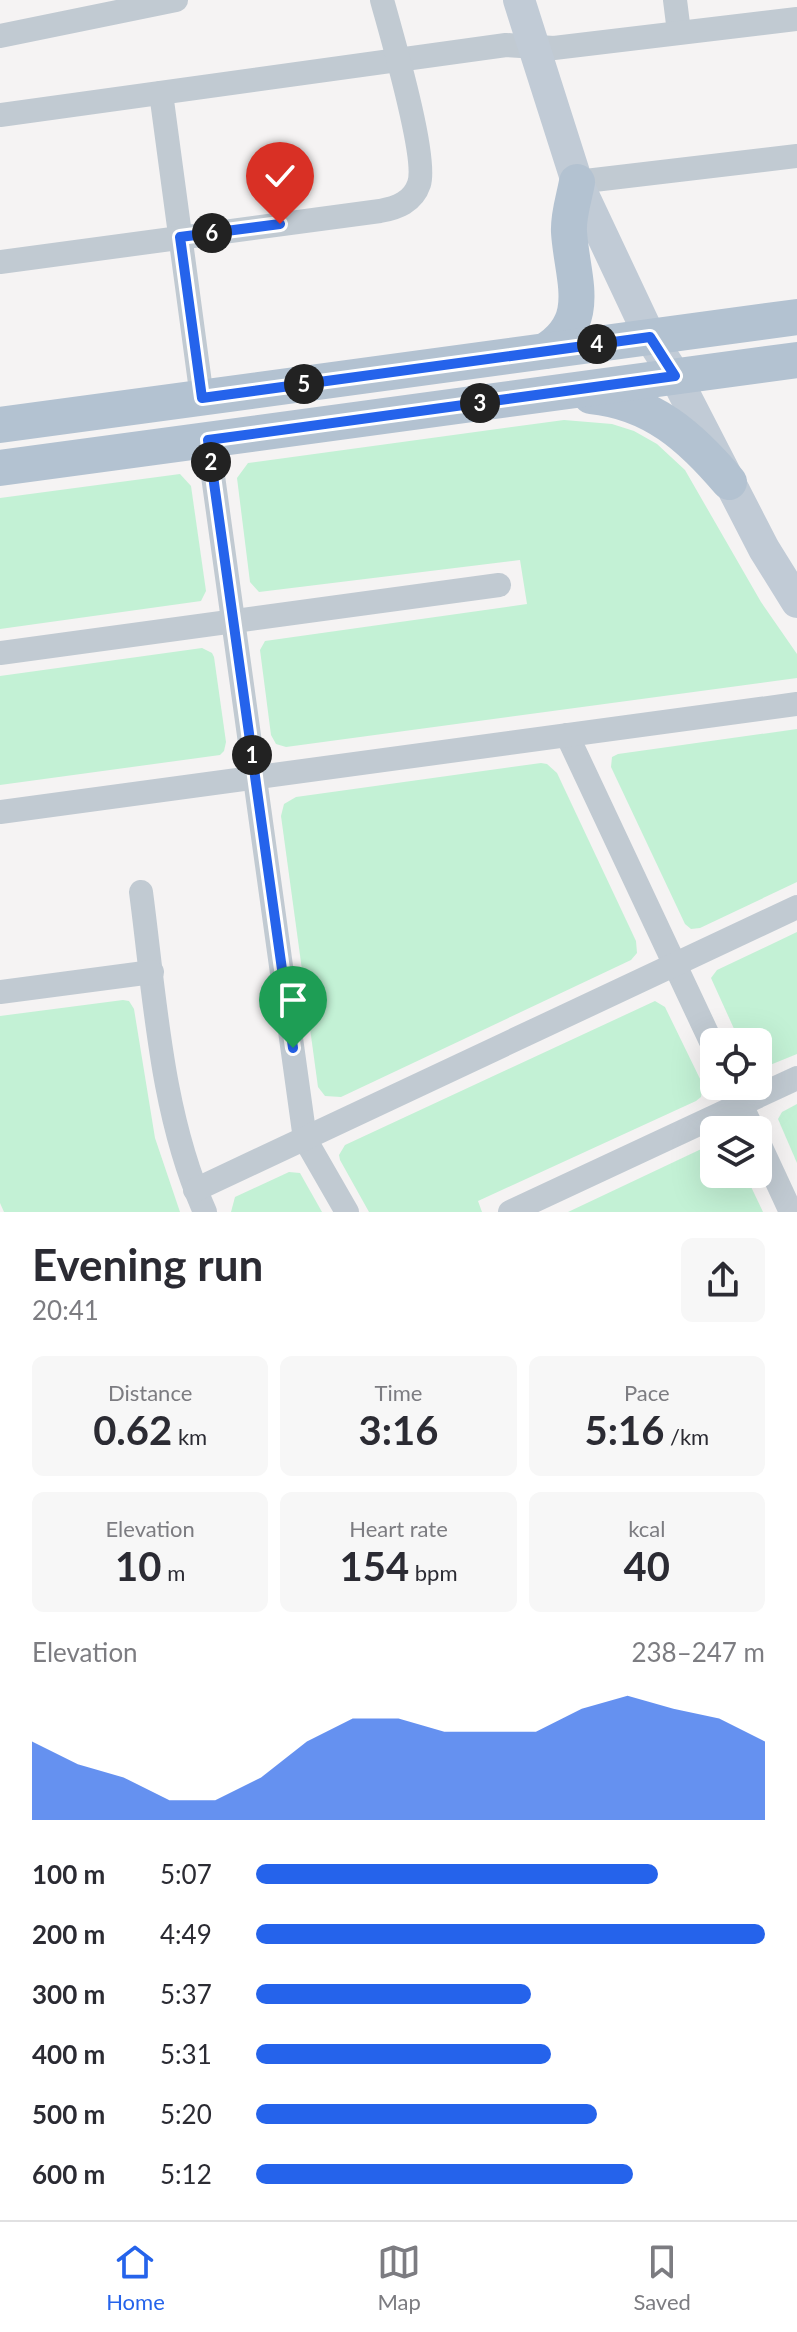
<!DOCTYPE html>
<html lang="en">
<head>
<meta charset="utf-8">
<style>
	:root { --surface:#fff; --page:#f7f7f7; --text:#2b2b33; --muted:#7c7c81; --line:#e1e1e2; --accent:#2563eb }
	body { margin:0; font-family:Lato,sans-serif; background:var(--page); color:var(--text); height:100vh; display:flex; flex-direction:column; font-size:30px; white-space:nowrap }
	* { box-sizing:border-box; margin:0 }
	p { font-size:26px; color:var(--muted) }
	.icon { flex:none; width:44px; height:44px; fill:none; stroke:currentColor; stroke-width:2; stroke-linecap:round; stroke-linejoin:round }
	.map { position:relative; height:1212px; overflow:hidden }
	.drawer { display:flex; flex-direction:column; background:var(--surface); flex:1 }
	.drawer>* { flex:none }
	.fabs { position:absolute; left:700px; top:1028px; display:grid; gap:16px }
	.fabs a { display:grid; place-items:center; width:72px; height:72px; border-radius:12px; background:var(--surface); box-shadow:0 8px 32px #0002; font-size:40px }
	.pin { position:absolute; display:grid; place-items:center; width:68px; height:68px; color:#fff; margin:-82px -34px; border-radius:50% 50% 50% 0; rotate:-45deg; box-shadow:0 0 8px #0007 }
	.pin .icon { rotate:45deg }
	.km { position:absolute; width:40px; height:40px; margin:-20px; border-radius:50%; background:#222; color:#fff; font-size:22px; line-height:40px; text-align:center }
	.round { display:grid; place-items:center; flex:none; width:84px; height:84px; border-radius:12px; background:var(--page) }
	.summary { display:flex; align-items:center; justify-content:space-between; height:136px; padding:0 32px }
	h1 { font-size:44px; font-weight:700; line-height:60px }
	.figures { display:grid; grid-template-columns:repeat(3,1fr); gap:12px; height:136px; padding:8px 32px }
	.figures div { display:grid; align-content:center; border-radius:12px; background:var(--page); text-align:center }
	.figures b { font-size:40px; font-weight:700 }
	.figures small { font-size:22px; font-weight:400 }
	.figures p { font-size:22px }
	.chart { height:224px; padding:16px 32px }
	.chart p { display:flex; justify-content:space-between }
	.chart svg { width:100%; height:144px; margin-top:8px; fill:var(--accent); opacity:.7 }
	ul { padding:0 32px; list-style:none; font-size:26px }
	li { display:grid; grid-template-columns:128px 96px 1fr; align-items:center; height:60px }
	li i { height:20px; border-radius:10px; background:var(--accent) }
	.tab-bar { display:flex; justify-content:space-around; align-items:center; height:112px; border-top:2px solid var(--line); background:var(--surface); font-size:22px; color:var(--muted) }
	.tab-bar a { display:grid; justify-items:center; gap:4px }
	.tab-bar .active { color:var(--accent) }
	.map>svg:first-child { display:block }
</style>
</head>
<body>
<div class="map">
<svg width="797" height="1212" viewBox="0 0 797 1212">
	<rect width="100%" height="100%" fill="#f5f3f3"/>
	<g fill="#c3f1d5">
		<path d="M564,420L612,424L634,431L657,444L685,470L761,602L797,654V678L286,747L276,744L271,735L260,650L265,641L527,604L520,560L259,592L250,582L237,478L248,463Z"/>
		<path d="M180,474L191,486L206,591L201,601L0,629V498Z"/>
		<path d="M202,648L212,653L214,657L226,742L224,751L220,755L0,785V676Z"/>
		<path d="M797,729V882L700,928L691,929L685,924L611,767L612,757L618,754Z"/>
		<path d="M541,763L547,764L557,773L636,941L637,953L631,960L341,1097L325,1096L318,1087L281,816L284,804L296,797Z"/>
		<path d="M797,932V1054L760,1069L758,1042H740L711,978L717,970Z"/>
		<path d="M123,1000L129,1001L134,1009L155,1138L180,1212H4L0,1203V1016Z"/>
		<path d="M655,1001L665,1007L703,1085L701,1097L696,1101L478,1201L482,1212H369L340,1160L339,1155L345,1145Z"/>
		<path d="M797,1104V1163L778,1119L782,1112Z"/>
		<path d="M714,1143V1174H745L763,1212H568Z"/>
		<path d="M289,1172L300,1173L322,1212H231L235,1197Z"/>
	</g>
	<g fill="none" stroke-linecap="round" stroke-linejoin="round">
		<g stroke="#c1cad2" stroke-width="24">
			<path d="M675,0L679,32"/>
			<path d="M0,36L176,0"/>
			<path d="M161,93L202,398"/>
			<path d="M0,115L506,45L554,48L797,19"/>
			<path d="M577,182L797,156"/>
			<path d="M0,262L380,211C397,208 413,202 419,184C428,158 391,33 382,0"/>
			<path d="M208,440L305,1139L347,1212"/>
			<path d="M0,653L499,585"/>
			<path d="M567,735L714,1048"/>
			<path d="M0,812L797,704"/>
			<path d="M141,892C155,998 161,1114 205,1212"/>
			<path d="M0,992L152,972"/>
			<path d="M732,1086L753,1130"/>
			<path d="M758,1141L791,1212"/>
			<path d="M195,1190L797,907"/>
			<path d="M510,1212L797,1078"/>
		</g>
		<path stroke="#c1cbd6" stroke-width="32" d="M519,0L577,182L650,337L675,376L764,549L797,602"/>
		<g stroke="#b3c2d1" stroke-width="36">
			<path d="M545,351C594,321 572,279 569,232C568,215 574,199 577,182"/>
			<path d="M591,396C652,402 691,437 729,482"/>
			<path d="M0,425L797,317"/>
			<path d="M0,468L797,360"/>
		</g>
	</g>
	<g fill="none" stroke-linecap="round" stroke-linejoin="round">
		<g stroke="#fff" stroke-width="16">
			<path id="route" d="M280,224L180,237L202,398L650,337L675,376L208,440L293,1048"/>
		</g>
		<use href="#route" stroke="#2563eb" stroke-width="10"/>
	</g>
</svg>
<div class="fabs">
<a><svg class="icon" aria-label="locate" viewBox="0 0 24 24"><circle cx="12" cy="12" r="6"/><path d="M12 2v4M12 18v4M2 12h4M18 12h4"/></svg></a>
<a><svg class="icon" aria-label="layers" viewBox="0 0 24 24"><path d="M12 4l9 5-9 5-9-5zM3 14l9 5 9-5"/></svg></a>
</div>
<div class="pin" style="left:293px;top:1048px;background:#1e9e55"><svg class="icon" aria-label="arrive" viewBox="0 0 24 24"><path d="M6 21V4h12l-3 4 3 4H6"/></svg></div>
<div class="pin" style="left:280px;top:224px;background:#d93025"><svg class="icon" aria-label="check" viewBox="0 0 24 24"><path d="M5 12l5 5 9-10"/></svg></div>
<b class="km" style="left:252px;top:755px">1</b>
<b class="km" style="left:211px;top:462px">2</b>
<b class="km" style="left:480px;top:403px">3</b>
<b class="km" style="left:597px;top:344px">4</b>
<b class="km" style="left:304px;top:384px">5</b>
<b class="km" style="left:212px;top:233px">6</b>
</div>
<section class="drawer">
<div class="summary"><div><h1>Evening run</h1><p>20:41</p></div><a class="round"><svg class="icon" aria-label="share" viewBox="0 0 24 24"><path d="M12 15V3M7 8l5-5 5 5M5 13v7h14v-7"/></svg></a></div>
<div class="figures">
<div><p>Distance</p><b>0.62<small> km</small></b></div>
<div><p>Time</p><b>3:16</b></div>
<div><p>Pace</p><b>5:16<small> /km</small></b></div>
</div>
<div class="figures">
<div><p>Elevation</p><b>10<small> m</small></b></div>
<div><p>Heart rate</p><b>154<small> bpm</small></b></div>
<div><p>kcal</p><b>40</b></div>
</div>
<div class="chart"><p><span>Elevation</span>238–247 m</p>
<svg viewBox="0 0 160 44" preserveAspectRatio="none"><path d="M0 44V20L10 27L20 31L30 38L40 38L50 31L60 20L70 13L80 13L90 17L100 17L110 17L120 10L130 6L140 10L150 13L160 20V44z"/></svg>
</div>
<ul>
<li><b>100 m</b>5:07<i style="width:79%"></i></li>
<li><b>200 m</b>4:49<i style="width:100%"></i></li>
<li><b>300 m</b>5:37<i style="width:54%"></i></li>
<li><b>400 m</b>5:31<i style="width:58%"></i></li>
<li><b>500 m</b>5:20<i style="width:67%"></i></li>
<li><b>600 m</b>5:12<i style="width:74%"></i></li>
</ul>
</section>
<nav class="tab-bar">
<a class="active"><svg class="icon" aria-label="home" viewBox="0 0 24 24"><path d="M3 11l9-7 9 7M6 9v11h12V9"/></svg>Home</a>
<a><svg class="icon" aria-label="map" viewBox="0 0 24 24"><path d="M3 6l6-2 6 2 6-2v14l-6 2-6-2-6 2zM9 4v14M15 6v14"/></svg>Map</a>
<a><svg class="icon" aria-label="saved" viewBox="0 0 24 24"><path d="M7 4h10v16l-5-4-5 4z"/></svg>Saved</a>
</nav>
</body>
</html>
